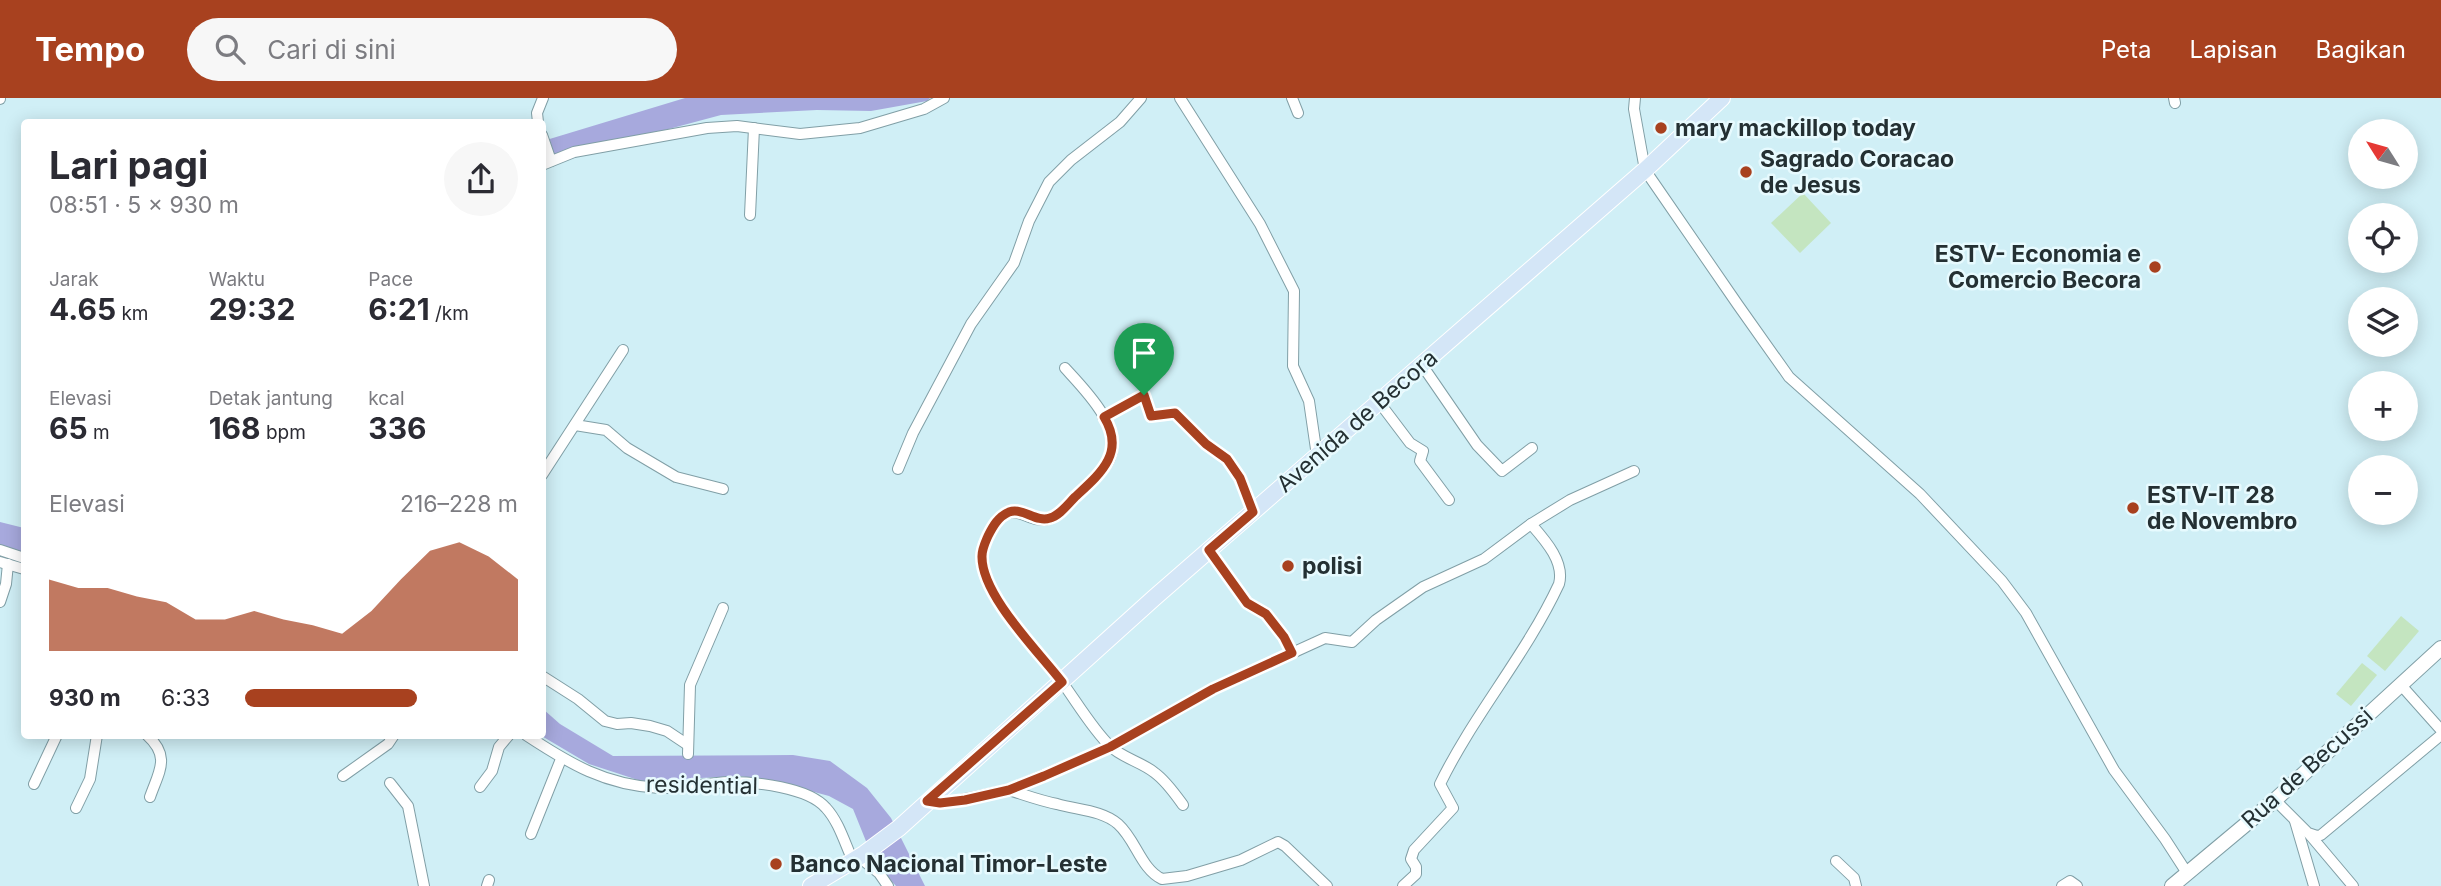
<!DOCTYPE html>
<html lang="id">
<head>
<meta charset="utf-8">
<style>
	:root { --surface:#fff; --page:#f7f7f7; --text:#2b2b33; --muted:#7c7c81; --accent:#a8411f }
	body { margin:0; font-family:Inter,sans-serif; background:var(--page); color:var(--text); height:100vh; display:flex; flex-direction:column; font-size:26px; white-space:nowrap }
	* { box-sizing:border-box; margin:0 }
	p { font-size:23px; color:var(--muted) }
	.icon { flex:none; width:38px; height:38px; fill:none; stroke:currentColor; stroke-width:2; stroke-linecap:round; stroke-linejoin:round }
	.map { position:relative; flex:1; overflow:hidden }
	.sheet { position:absolute; left:21px; top:21px; width:525px; height:620px; display:flex; flex-direction:column; background:var(--surface); border-radius:7px; box-shadow:0 4px 18px #0003 }
	.sheet>* { flex:none }
	.needle { width:46px; rotate:307deg }
	.tools { position:absolute; left:2348px; top:21px; display:grid; gap:14px }
	.tools a { display:grid; place-items:center; width:70px; height:70px; border-radius:50%; background:var(--surface); box-shadow:0 4px 18px #0003; font-size:35px }
	.pin { position:absolute; display:grid; place-items:center; width:60px; height:60px; color:#fff; margin:-72px -30px; border-radius:50% 50% 50% 0; rotate:-45deg; box-shadow:0 0 7px #0007 }
	.pin .icon { rotate:45deg }
	.round { display:grid; place-items:center; flex:none; width:74px; height:74px; border-radius:37px; background:var(--page) }
	.head { display:flex; align-items:center; justify-content:space-between; height:119px; padding:0 28px }
	h1 { font-size:38px; font-weight:700; line-height:52px }
	.figures { display:grid; grid-template-columns:repeat(3,1fr); gap:10px; height:119px; padding:7px 28px }
	.figures div { display:grid; align-content:center }
	.figures b { font-size:30px; font-weight:700 }
	.figures small { font-size:19px; font-weight:400 }
	.figures p { font-size:19px }
	.chart { height:196px; padding:14px 28px }
	.chart p { display:flex; justify-content:space-between }
	.chart svg { width:100%; height:126px; margin-top:7px; fill:var(--accent); opacity:.7 }
	ul { padding:0 28px; list-style:none; font-size:23px }
	li { display:grid; grid-template-columns:112px 84px 1fr; align-items:center; height:52px }
	li i { height:18px; border-radius:9px; background:var(--accent) }
	header { display:flex; align-items:center; gap:42px; box-sizing:border-box; height:98px; padding:0 35px; background:var(--accent); color:#fff }
	header strong { font-size:33px }
	nav { display:flex; gap:38px; margin-inline-start:auto; font-size:24px }
	.search { width:490px; height:63px; background:var(--page); display:flex; align-items:center; gap:18px; box-sizing:border-box; padding:0 24px; border-radius:38px; color:var(--muted); font-size:26px }
	.map>svg:first-child { display:block }
</style>
</head>
<body>
<header>
<strong>Tempo</strong>
<div class="search"><svg class="icon" aria-label="search" viewBox="0 0 24 24"><circle cx="10" cy="10" r="6"/><path d="M15 15l6 6"/></svg>Cari di sini</div>
<nav><a>Peta</a><a>Lapisan</a><a>Bagikan</a></nav>
</header>
<div class="map">
<svg width="2441" height="788" viewBox="0 0 2441 788">
	<rect width="100%" height="100%" fill="#d0eff6"/>
	<g fill="#c4e5c0">
		<path d="M1803,95L1831,125L1800,155L1771,125Z"/>
		<path d="M2401,518L2419,533L2385,573L2367,558Z"/>
		<path d="M2362,565L2377,577L2351,608L2336,596Z"/>
	</g>
	<g fill="#a7a9dd">
		<path d="M685,0H930L927,3L871,13L817,12L721,17L639,39L543,70V43Z"/>
		<path d="M0,424L24,430V457L0,449Z"/>
		<path d="M543,611L560,626L613,658L793,657L830,663L867,690L891,720L925,788H896L874,763L853,711L829,698L781,685L740,678L641,683L589,666L540,637H542Z"/>
	</g>
	<g fill="none" stroke-linecap="round" stroke-linejoin="round">
		<g stroke="#819fa6" stroke-width="12">
			<g id="street">
				<path d="M1180,0L1260,126L1294,193L1293,268L1309,303L1317,358"/>
				<path d="M1292,0L1298,15"/>
				<path d="M1635,0L1634,11L1645,72L1738,207L1789,279L1920,396L2002,483L2026,515L2114,672L2165,741L2187,775"/>
				<path d="M2174,0L2175,5"/>
				<path d="M0,1V0"/>
				<path d="M538,24L537,15L543,0"/>
				<path d="M542,37L551,63"/>
				<path d="M542,67L574,54L707,30L737,28L800,36L860,30L924,11L944,0"/>
				<path d="M750,117L754,30"/>
				<path d="M1422,267L1477,347L1502,373L1532,350"/>
				<path d="M1065,270C1084,291 1123,329 1110,360C1105,372 1092,383 1083,392C1074,400 1062,416 1051,420C1027,430 1011,392 989,436C986,444 981,452 982,461C986,503 1037,551 1062,584C1076,603 1093,632 1110,648C1122,660 1142,664 1155,675C1166,683 1175,696 1183,707"/>
				<path d="M1379,304L1410,345L1423,353L1420,363L1449,402"/>
				<path d="M1103,319L1144,297L1151,318L1175,315L1206,346L1227,361L1240,380L1253,414"/>
				<path d="M575,327L606,332L627,350L676,379L723,391"/>
				<path d="M898,371L913,335L971,226L1014,165L1029,123L1049,84L1071,62L1120,24L1141,0"/>
				<path d="M542,377L623,252"/>
				<path d="M0,452L24,460"/>
				<path d="M1209,452L1247,505L1266,516L1284,539L1292,555"/>
				<path d="M0,464L24,471"/>
				<path d="M0,504L6,486L8,466"/>
				<path d="M542,578L578,601L605,623L617,626L631,625L650,628L667,633L688,647"/>
				<path d="M2400,586L2441,632"/>
				<path d="M147,637C171,659 159,673 150,699"/>
				<path d="M526,637C570,666 605,687 659,690C682,691 706,685 729,684C755,684 808,689 826,710C839,724 845,746 853,763"/>
				<path d="M688,656L690,587L723,510"/>
				<path d="M343,678L388,646L394,637"/>
				<path d="M390,685L408,708L424,788"/>
				<path d="M34,686L57,637"/>
				<path d="M480,689L492,673L499,649L509,637"/>
				<path d="M1009,692C1025,697 1041,703 1057,706C1077,712 1102,712 1118,726C1136,742 1141,771 1162,781L1187,778L1241,762L1278,744L1285,748L1327,788"/>
				<path d="M2275,702L2308,735L2317,738L2321,737L2441,637"/>
				<path d="M927,703L951,704L1009,692L1110,649L1213,591L1325,540L1352,544L1376,522L1423,489L1484,461L1531,426L1570,402L1634,373"/>
				<path d="M76,710L90,681L97,637"/>
				<path d="M2295,723L2314,788"/>
				<path d="M531,736L561,661"/>
				<path d="M2310,737L2353,788"/>
				<path d="M859,759L879,775L888,788"/>
				<path d="M1836,763L1854,780L1856,788"/>
				<path d="M487,788L489,782"/>
				<path d="M1403,788L1416,776V769L1411,761L1414,752L1453,710L1440,686C1474,616 1526,557 1559,486C1565,464 1545,442 1531,426"/>
				<path d="M2062,788L2070,783L2077,788"/>
			</g>
		</g>
		<g stroke="#819fa6" stroke-width="16">
			<path id="secondary" d="M2172,788L2275,702L2441,550"/>
		</g>
		<g stroke="#fff" stroke-width="18">
			<path id="primary" d="M811,788L864,756L899,730L1154,500L1645,72L1722,0"/>
		</g>
		<use href="#street" stroke="#fff" stroke-width="10"/>
		<use href="#secondary" stroke="#fff" stroke-width="14"/>
		<use href="#primary" stroke="#d4e6f7" stroke-width="16"/>
	</g>
	<g fill="none" stroke-linecap="round" stroke-linejoin="round">
		<g stroke="#fff" stroke-width="14">
			<path id="route" d="M1144,297L1151,318L1175,315L1206,346L1227,361L1240,380L1253,414L1209,452L1247,505L1266,516L1284,539L1292,555L1213,591L1110,649L1044,678L1009,692L965,702L940,705L927,703L1062,584C1039,554 981,497 982,458C982,451 985,445 988,438C993,428 998,419 1009,414C1023,409 1036,425 1050,420C1059,418 1068,406 1075,399C1100,376 1126,355 1104,319Z"/>
		</g>
		<use href="#route" stroke="#a8411f" stroke-width="9"/>
	</g>
	<g fill="#a8411f" stroke="#e7fafe" stroke-width="2.5">
		<circle cx="1661" cy="30" r="7"/>
		<circle cx="1746" cy="74" r="7"/>
		<circle cx="2155" cy="169" r="7"/>
		<circle cx="2133" cy="410" r="7"/>
		<circle cx="1288" cy="468" r="7"/>
		<circle cx="776" cy="766" r="7"/>
	</g>
	<g text-anchor="middle" dominant-baseline="central" stroke-width="5" stroke-linejoin="round" paint-order="stroke">
		<g font-size="23" font-weight="bold" fill="#243033" stroke="#e7fafe" text-anchor="start">
			<text x="1675" y="30">mary mackillop today</text>
			<text x="1760" y="61">Sagrado Coracao<tspan x="1760" dy="26">de Jesus</tspan></text>
			<text x="2141" y="156" text-anchor="end">ESTV- Economia e<tspan x="2141" dy="26">Comercio Becora</tspan></text>
			<text x="2147" y="397">ESTV-IT 28<tspan x="2147" dy="26">de Novembro</tspan></text>
			<text x="1302" y="468">polisi</text>
			<text x="790" y="766">Banco Nacional Timor-Leste</text>
		</g>
		<g font-size="23" fill="#243033" stroke="#e7fafe">
			<text transform="translate(1357 323) rotate(-41)">Avenida de Becora</text>
			<text transform="translate(2307 670) rotate(-42)">Rua de Becussi</text>
			<text transform="translate(702 687) rotate(1)">residential</text>
		</g>
	</g>
</svg>
<div class="tools">
<a><svg class="needle" viewBox="-14 -14 28 28"><path d="M0-13l5 13h-10z" fill="#e53935"/><path d="M0 13l5-13h-10z" fill="#7c7c81"/></svg></a>
<a><svg class="icon" aria-label="locate" viewBox="0 0 24 24"><circle cx="12" cy="12" r="6"/><path d="M12 2v4M12 18v4M2 12h4M18 12h4"/></svg></a>
<a><svg class="icon" aria-label="layers" viewBox="0 0 24 24"><path d="M12 4l9 5-9 5-9-5zM3 14l9 5 9-5"/></svg></a>
<a>+</a>
<a>−</a>
</div>
<div class="pin" style="left:1144px;top:297px;background:#1e9e55"><svg class="icon" aria-label="arrive" viewBox="0 0 24 24"><path d="M6 21V4h12l-3 4 3 4H6"/></svg></div>
<section class="sheet">
<div class="head"><div><h1>Lari pagi</h1><p>08:51 · 5 × 930 m</p></div><a class="round"><svg class="icon" aria-label="share" viewBox="0 0 24 24"><path d="M12 15V3M7 8l5-5 5 5M5 13v7h14v-7"/></svg></a></div>
<div class="figures">
<div><p>Jarak</p><b>4.65<small> km</small></b></div>
<div><p>Waktu</p><b>29:32</b></div>
<div><p>Pace</p><b>6:21<small> /km</small></b></div>
</div>
<div class="figures">
<div><p>Elevasi</p><b>65<small> m</small></b></div>
<div><p>Detak jantung</p><b>168<small> bpm</small></b></div>
<div><p>kcal</p><b>336</b></div>
</div>
<div class="chart"><p><span>Elevasi</span>216–228 m</p>
<svg viewBox="0 0 160 44" preserveAspectRatio="none"><path d="M0 44V19L10 22L20 22L30 25L40 27L50 33L60 33L70 30L80 33L90 35L100 38L110 30L120 19L130 9L140 6L150 11L160 19V44z"/></svg>
</div>
<ul>
<li><b>930 m</b>6:33<i style="width:63%"></i></li>
</ul>
</section>
</div>
</body>
</html>
